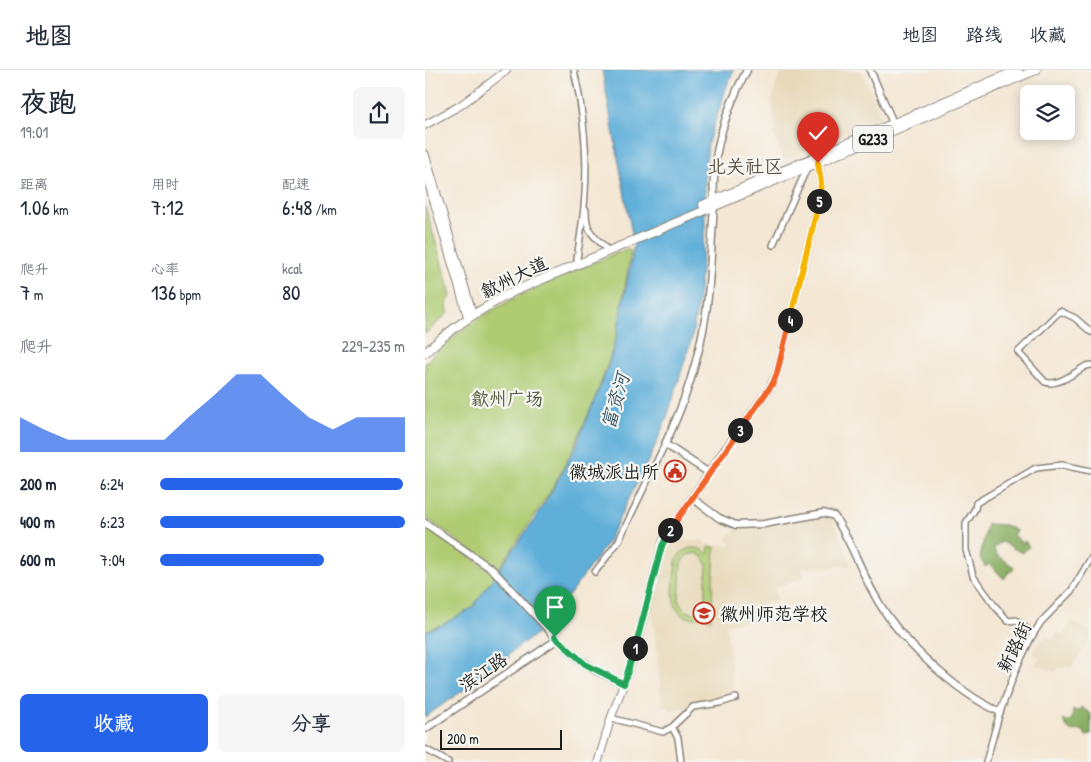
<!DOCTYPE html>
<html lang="zh">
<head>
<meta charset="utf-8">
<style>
	:root { --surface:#fff; --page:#f6f6f7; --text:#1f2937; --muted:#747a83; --line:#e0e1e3; --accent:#2563eb }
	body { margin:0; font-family:"Patrick Hand","LXGW WenKai TC",sans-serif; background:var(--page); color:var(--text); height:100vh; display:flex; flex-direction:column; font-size:19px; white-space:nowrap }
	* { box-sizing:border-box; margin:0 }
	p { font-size:16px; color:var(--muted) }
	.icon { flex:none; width:28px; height:28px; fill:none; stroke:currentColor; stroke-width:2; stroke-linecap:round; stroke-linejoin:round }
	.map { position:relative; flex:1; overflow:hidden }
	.drawer { display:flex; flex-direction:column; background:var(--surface); width:425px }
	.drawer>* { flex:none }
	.fabs { position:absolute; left:595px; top:15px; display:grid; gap:10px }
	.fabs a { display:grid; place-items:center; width:55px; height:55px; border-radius:8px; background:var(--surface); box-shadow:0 2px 12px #0003; font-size:25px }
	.scale { position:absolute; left:15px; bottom:12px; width:122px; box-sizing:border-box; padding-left:5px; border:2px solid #1c1c1c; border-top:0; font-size:14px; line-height:18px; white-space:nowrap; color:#1c1c1c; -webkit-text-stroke:4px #f6f6f2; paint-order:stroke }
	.pin { position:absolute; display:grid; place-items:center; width:42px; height:42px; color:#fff; margin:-51px -21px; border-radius:50% 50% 50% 0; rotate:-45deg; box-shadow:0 0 5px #0007 }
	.pin .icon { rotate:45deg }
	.km { position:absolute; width:25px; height:25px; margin:-12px; border-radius:50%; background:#222; color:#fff; font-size:14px; line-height:25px; text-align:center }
	.round { display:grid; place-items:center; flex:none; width:52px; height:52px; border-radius:8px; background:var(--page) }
	.head { display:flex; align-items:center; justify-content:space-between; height:85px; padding:0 20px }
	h1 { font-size:28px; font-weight:600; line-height:38px }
	.metrics { display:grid; grid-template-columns:repeat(3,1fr); gap:8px; height:85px; padding:5px 20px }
	.metrics div { display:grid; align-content:center }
	.metrics b { font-size:21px; font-weight:600 }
	.metrics small { font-size:14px; font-weight:400 }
	.metrics p { font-size:14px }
	.chart { height:140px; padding:10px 20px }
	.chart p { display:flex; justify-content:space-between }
	.chart svg { width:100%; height:90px; margin-top:5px; fill:var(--accent); opacity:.7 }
	.cta { display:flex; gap:10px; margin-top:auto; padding:10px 20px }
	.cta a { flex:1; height:58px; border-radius:8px; background:var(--accent); color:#fff; font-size:20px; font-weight:600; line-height:58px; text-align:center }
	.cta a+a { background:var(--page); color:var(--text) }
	ul { padding:0 20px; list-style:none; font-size:16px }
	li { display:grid; grid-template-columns:80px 60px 1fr; align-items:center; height:38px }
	li i { height:12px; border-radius:6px; background:var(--accent) }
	header { display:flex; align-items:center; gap:30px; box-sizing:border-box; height:70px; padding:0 25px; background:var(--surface); border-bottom:1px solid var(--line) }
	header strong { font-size:24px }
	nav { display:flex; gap:28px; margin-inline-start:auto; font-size:18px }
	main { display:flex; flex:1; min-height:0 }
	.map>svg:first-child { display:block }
</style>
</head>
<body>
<header>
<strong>地图</strong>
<nav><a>地图</a><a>路线</a><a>收藏</a></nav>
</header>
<main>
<section class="drawer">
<div class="head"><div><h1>夜跑</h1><p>19:01</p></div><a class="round"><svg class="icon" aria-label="share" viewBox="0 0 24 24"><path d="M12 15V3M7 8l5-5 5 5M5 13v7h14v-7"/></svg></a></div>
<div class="metrics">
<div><p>距离</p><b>1.06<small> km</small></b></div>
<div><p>用时</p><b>7:12</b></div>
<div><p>配速</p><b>6:48<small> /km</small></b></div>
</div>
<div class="metrics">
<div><p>爬升</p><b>7<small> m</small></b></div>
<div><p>心率</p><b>136<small> bpm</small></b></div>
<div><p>kcal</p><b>80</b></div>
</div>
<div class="chart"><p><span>爬升</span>229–235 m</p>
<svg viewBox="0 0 160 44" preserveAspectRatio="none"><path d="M0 44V27L10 33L20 38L30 38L40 38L50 38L60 38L70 27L80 17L90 6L100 6L110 17L120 27L130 33L140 27L150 27L160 27V44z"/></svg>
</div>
<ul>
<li><b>200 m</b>6:24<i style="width:99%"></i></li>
<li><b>400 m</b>6:23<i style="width:100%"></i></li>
<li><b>600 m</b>7:04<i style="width:67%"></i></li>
</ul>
<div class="cta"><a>收藏</a><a>分享</a></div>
</section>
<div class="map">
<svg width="666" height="692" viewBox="0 0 666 692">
	<rect width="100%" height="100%" fill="#f6f6f2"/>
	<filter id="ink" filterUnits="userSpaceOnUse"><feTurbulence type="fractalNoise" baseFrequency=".02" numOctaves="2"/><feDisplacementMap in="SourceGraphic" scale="10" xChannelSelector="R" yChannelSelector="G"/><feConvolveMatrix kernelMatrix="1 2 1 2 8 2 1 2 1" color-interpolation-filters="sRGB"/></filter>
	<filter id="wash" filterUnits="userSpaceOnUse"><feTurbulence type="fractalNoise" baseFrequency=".0096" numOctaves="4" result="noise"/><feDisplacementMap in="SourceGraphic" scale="20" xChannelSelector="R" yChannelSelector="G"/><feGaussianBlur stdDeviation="1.12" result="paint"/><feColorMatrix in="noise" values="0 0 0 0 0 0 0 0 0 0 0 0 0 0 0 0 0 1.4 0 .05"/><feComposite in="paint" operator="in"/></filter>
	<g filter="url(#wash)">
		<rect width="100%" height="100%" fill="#f4e7d4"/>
		<g fill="#e8d9ba">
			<path d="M358,0H436L457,48L358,90L348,63L350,59L347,31L352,13Z"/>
			<path d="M407,447L427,496H407L406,498H377L379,507L349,518L353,530L333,535L332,550L301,554L309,625L300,631L266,634L262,637L246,640L237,635L228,548L223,538L239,474L258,471H279V475H307L302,469L311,458L348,456L363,451Z"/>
			<path d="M647,551L666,563V568L647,597L633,598L631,602L611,595L615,586L608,583L615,569L618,570L621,566L627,570L632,562L638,565Z"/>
		</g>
		<g fill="#afcc73" stroke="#667448" fill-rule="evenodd">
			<path d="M0,135L26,225L22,234L23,243L0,264Z"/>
			<path d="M201,179L206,181L192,263L181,299L169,331L146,383L127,419L73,500L0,447V293C53,235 131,210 201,179Z"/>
			<path d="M0,455L67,502L70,506L47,538L15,556L14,555L0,561Z"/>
			<path d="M284,477H290L286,549L280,548V544C274,548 268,549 261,547C241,539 250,507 251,491C257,476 272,474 283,484ZM272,483L279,488L282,495L280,533L274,541L269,543L261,541L256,536L254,531L256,493L262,485Z"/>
		</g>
		<g fill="#8bb065" stroke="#546640">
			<path d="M562,454L580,455L591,460L588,465L597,473L600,471L604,477L597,483L577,472L570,476L569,480L572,485L589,497L588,500L584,502L579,509L565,494L560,497L555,488Z"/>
			<path d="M656,637L666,644V665L661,666L658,660L645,661L638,651L647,650L648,640L654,641Z"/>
		</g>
		<path fill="#5fafd9" stroke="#3e667a" d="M177,0H309L303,13L283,73L280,102V157L273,232L267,268L242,347L228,381L181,475L145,524L131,539L111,565L102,570L83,585L84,588L80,591L0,647V561L15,556L47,538L109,450L128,419L150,378L183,297L192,265L209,175Z"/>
	</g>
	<g filter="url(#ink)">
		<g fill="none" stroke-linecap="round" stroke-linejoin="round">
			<g stroke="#888278" stroke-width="8">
				<g id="minor">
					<path d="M149,0C158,40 163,82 160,123C159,145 155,167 152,189"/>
					<path d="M161,140C161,160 166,164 180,177"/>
					<path d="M348,175L382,98"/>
					<path d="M666,262L650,248L635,241L593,282L620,312C633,317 650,302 661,296L666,295"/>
					<path d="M170,502L193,472L240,374"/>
					<path d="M608,564L591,550L583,551L569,535L548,506L546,498L541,480V453L550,439L551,433L611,398L637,395L666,401"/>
					<path d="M186,648L238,662L247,657L268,637L295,633L311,628"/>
					<path d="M247,657L253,668L256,692"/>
					<path d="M0,679L23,692"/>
					<path d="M561,692L575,642L592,597L606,568L616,552L647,520L666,488"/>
				</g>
			</g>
			<g stroke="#888278" stroke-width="9">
				<g id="tertiary">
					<path d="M445,0L468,53"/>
					<path d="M289,130C286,85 301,39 322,0"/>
					<path d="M284,403L240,374C260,333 274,288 281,243C286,208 286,172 289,136"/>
					<path d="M267,428L294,448L311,455L339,454L399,443L409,446C425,469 435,499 449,524C473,569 529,621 575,642"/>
					<path d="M0,453L68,500L130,567L154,589L170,600L199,614"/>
					<path d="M0,659L133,569"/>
				</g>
			</g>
			<g stroke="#888278" stroke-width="9">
				<g id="secondary">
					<path d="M0,55L36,35L82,0"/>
					<path d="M0,84L48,245"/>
					<path d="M0,101L43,248"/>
					<path d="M173,692L186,648L208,588L238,471L296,385L344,319L352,303L394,131L396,113L393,93"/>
				</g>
			</g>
			<g stroke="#888278" stroke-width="10">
				<g id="trunk">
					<path d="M278,135L593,0"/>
					<path d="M0,283C27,257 58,237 92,220L611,0"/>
				</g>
			</g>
			<use href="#minor" stroke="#fff" stroke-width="5"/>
			<use href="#tertiary" stroke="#fff" stroke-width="6"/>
			<use href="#secondary" stroke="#fff" stroke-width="7"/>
			<use href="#trunk" stroke="#fff" stroke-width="8"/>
		</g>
	</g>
	<g fill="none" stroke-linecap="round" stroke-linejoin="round" filter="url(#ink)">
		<g stroke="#fff" stroke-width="10">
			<path id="split-1" d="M130,567L160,594L199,614L210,578"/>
		</g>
		<g stroke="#fff" stroke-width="10">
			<path id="split-2" d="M210,578L237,476L245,460"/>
		</g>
		<g stroke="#fff" stroke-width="10">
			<path id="split-3" d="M245,460L315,360"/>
		</g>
		<g stroke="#fff" stroke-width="10">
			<path id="split-4" d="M315,360L348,313L352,303L365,250"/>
		</g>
		<g stroke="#fff" stroke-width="10">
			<path id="split-5" d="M365,250L394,131"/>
		</g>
		<g stroke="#fff" stroke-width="10">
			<path id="split-6" d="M393,93L396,113L394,131"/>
		</g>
		<use href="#split-1" stroke="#22a559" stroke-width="6"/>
		<use href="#split-2" stroke="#22a559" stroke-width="6"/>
		<use href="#split-3" stroke="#f0652b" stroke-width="6"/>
		<use href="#split-4" stroke="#f0652b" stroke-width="6"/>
		<use href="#split-5" stroke="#f5b400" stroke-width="6"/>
		<use href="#split-6" stroke="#f5b400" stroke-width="6"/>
	</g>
	<defs>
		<g id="civic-ring" transform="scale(1.125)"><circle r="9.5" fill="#f6f6f2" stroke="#c8321e" stroke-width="1.5"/><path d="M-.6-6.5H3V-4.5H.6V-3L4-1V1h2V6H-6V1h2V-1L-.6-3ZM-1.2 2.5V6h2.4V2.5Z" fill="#c8321e"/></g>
		<g id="school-ring" transform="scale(1.125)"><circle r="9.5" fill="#f6f6f2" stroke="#c8321e" stroke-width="1.5"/><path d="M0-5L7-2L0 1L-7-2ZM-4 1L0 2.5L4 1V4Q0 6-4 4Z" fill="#c8321e"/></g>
	</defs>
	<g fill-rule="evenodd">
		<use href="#civic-ring" x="250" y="401"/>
		<use href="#school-ring" x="279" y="543"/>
	</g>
	<g text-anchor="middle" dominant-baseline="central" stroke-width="4.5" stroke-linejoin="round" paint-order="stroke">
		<rect fill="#f6f6f2" stroke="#5d5d5c" stroke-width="1" x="428" y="55.5" width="40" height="27" rx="4"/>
		<g font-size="16" font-weight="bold" fill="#1c1c1c">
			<text x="448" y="69">G233</text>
		</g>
		<g font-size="18" fill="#1c1c1c" stroke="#f6f6f2">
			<text transform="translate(89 207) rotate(-26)">歙州大道</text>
			<text transform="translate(589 577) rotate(-64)">新路街</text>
			<text transform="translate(58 602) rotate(-34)">滨江路</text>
		</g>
		<g font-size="18" fill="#4f5a3a" stroke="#f6f6f2">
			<text x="82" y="328">歙州广场</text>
		</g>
		<g font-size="18" fill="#1c1c1c" stroke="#f6f6f2" text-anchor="end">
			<text x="234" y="401">徽城派出所</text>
			<text x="295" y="543" text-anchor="start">徽州师范学校</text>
		</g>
		<g font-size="19" fill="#5d5144" stroke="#f6f6f2">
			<text x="320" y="96">北关社区</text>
		</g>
		<g font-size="19" font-style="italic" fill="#375768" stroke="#f6f6f2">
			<text transform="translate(190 331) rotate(-74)">富资河</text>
		</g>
	</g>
</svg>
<div class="fabs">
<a><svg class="icon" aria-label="layers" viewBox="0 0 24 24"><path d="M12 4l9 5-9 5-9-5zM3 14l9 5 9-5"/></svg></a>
</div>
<div class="scale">200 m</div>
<div class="pin" style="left:130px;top:567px;background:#1e9e55"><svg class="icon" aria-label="arrive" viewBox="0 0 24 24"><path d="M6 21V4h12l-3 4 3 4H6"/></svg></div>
<div class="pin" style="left:393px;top:93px;background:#d93025"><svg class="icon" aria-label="check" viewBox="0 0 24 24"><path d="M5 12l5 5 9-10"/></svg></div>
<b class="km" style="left:210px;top:578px">1</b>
<b class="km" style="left:245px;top:460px">2</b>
<b class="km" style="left:315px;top:360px">3</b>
<b class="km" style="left:365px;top:250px">4</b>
<b class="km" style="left:394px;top:131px">5</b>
</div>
</main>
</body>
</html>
